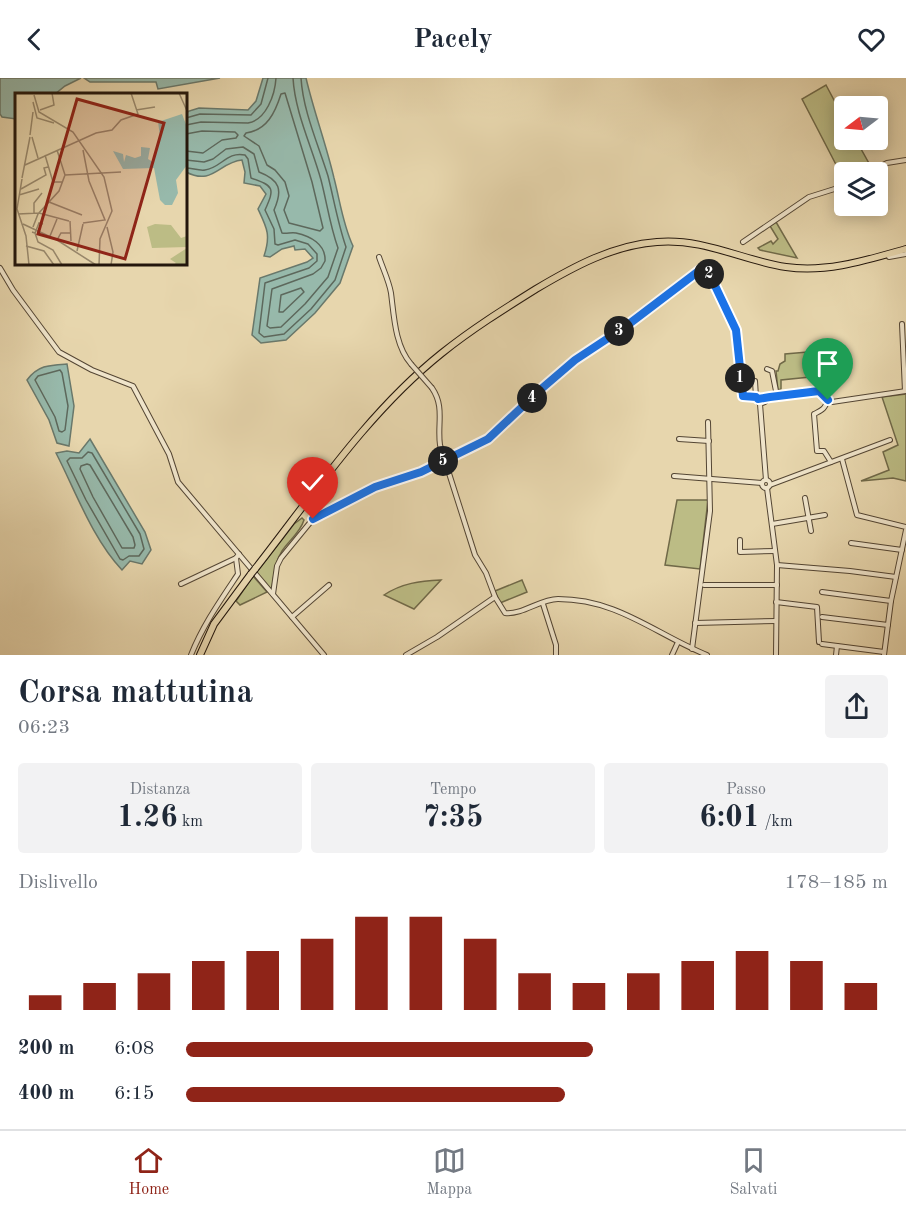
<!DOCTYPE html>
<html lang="it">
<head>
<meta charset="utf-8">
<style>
	:root { --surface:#fff; --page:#f2f2f3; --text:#1f2937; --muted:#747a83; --line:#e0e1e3; --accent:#8f2418 }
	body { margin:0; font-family:"Old Standard TT",serif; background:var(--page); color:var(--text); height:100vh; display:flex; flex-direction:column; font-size:22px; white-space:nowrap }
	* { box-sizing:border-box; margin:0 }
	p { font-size:20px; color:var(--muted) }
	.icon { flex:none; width:33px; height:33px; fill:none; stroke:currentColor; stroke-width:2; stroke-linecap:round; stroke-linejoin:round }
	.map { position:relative; height:577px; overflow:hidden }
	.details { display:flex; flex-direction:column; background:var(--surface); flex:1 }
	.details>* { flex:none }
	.needle { width:39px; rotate:254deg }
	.tools { position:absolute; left:834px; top:18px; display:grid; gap:12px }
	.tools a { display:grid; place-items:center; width:54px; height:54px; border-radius:6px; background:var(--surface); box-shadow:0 3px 15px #0003; font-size:30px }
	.pin { position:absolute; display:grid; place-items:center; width:51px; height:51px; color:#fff; margin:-62px -26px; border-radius:50% 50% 50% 0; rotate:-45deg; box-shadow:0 0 6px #0007 }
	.pin .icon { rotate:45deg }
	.km { position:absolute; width:30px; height:30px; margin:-15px; border-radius:50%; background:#222; color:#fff; font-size:16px; line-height:30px; text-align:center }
	.round { display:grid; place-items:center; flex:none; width:63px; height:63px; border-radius:6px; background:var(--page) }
	.overview { display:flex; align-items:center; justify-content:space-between; height:102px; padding:0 18px }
	h1 { font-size:33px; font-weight:600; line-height:45px }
	.figures { display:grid; grid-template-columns:repeat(3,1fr); gap:9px; height:102px; padding:6px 18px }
	.figures div { display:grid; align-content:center; border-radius:6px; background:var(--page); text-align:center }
	.figures b { font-size:30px; font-weight:600 }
	.figures small { font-size:16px; font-weight:400 }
	.figures p { font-size:16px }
	.chart { height:168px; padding:12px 18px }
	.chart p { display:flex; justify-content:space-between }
	.chart svg { width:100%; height:108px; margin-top:6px; stroke:var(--accent); stroke-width:6 }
	ul { padding:0 18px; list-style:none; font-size:20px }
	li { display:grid; grid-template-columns:96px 72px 1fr; align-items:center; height:45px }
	li i { height:15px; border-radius:8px; background:var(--accent) }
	header { display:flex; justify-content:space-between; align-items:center; height:78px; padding:0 18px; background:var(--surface); font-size:27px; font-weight:600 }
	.tabs { display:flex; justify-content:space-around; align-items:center; height:84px; border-top:2px solid var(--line); background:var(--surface); font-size:16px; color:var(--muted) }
	.tabs a { display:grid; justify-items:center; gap:3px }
	.tabs .selected { color:var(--accent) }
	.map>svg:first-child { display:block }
</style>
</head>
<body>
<header><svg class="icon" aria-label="back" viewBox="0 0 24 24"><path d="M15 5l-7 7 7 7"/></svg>Pacely<svg class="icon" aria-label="heart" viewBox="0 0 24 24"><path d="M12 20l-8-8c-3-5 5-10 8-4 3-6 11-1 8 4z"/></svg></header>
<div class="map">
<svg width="906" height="577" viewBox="0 0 906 577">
	<rect width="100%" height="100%" fill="#e7d6ad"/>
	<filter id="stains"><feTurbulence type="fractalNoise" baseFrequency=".00333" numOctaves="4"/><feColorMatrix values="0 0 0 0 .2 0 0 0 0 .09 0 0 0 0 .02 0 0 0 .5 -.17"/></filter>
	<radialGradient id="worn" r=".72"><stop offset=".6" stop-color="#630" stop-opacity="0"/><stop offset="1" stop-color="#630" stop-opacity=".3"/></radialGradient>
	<g fill="#bcbc85" stroke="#706948" stroke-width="1.5">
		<path d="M826,7L844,41V62H856L871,89L861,94H844V102L802,21Z"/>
		<path d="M776,144L797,180L760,172L758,170L771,163L773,166L778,161L770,148Z"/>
		<path d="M819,273L820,298L781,302V311L778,312L776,293H778L780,286L785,283V276Z"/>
		<path d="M906,316V403L893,400L861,403L889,392L883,374L898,367L882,319Z"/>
		<path d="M677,422H708L700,491L665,487Z"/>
		<path d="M302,440L304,442C300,455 289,462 282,473C275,484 274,497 272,510H269L256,495L294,446Z"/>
		<path d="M253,498L267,514L240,527L236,523Z"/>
		<path d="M441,502L414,531L384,517C402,505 420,503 441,502Z"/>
		<path d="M522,502L527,514L500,525L495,513Z"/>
	</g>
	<g fill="#97b9ab" stroke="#69786b" stroke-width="1.5">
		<path d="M0,0H81L65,8L55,16H16V41L2,39L0,36Z"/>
		<path d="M84,0H220L158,11L156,4H90Z"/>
		<path d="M263,0H306C314,34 326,66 334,100C340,123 343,147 353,168L340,205L315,235L286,262L261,265L252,257L260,200L307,184L313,180L305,171L295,172L294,168L282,171L270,179L264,178C271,157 267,150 258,131L266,116L260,108L244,105L245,94L242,82C219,84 213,108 186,94V34L199,30L248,32L256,23Z"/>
		<path d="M67,286L74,328L69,368L57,365L49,342L27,302C38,287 50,287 67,286Z"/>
		<path d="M90,361L145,454L151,472L142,486L130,483L122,492C92,460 76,414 56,375L67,373L79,375Z"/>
	</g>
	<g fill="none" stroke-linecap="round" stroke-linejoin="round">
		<g stroke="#5d685c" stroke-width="1.5">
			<path d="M285,15L312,104L323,150L320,153L289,145L284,132L289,118L285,104L275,92L267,87L259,68L244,58L246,55C267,52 275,35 281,16Z"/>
			<path d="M186,40L200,36L251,37L261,26L268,0"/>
			<path d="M186,47L201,44L248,45C266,42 275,17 276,0"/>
			<path d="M186,56L202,53L235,54L238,57L236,60L222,62L203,75L186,73"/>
			<path d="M186,82L204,84L213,81L226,71L243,69L254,76L259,94C280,102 283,112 274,132L282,155C287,156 291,154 296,155C310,158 326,166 325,183L321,190L313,196L272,211L267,248L270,250L281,249L305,226L328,199L338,170C330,148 327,125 321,102C312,69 295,35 293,0"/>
			<path d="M186,90C192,90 199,93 205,92C221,90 227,73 245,77L248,81L251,100C274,108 275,110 265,132L274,151L275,166L278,167L295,162L308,166L317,176V183L309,190L265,205L259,255L264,259L284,256L311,231L335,202L346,169C338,146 334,122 328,98C318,66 303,33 301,0"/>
			<path d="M301,210L304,214L283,234H279L281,217Z"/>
			<path d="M60,292L62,295L68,328L65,352L62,354L59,353L55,339L35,302L38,298Z"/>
			<path d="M88,374L92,375L140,456L144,471L139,478H129L123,482L120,481L86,422L67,383L70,380H82Z"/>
			<path d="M87,386L90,387L133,459L135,467L134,470H122L93,419L80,391L81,388Z"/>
		</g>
		<g stroke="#544634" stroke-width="6">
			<g id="minor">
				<path d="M869,94L887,85L906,82"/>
				<path d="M743,164L809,119L844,108"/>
				<path d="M379,179C383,191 389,203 391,215C394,238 395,268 411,286"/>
				<path d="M889,179L906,176"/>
				<path d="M0,190L13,212L59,274L92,292L133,308L169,376L178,404L324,577"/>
				<path d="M902,246L905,313"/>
				<path d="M767,291L772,293L777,318"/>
				<path d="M755,303L756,319"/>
				<path d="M432,310C445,329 437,346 440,367L475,477L486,495L495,519L505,535C523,537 540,521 558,521C618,521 655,556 707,577"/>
				<path d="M764,321L770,319L819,313L832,324L906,313"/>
				<path d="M828,322C824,332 822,332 814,336L817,373H824L831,384"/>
				<path d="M760,326L765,324L762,319H760L758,324L760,326L766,402"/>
				<path d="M679,361L709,363"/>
				<path d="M842,381L857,437L906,449"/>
				<path d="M674,398L762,405"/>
				<circle cx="766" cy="406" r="4"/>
				<path d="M770,407L890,362"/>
				<path d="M767,410L777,487L776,577"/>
				<path d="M805,420L811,453"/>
				<path d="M772,446L825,437"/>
				<path d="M740,462V474L775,473"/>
				<path d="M851,465L902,472"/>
				<path d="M777,487L850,493L896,499"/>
				<path d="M181,506L236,480"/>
				<path d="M704,507H777"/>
				<path d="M822,514L891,523"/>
				<path d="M273,516L277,488L281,480L313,441L375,409L421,394L488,361L540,312L575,282L625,249L700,192L709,195L736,252L740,308L743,318L756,319L758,321"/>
				<path d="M776,524L817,529L819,564"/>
				<path d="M543,526L556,567V577"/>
				<path d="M292,539L329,507"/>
				<path d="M822,539L888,547"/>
				<path d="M695,545L776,543"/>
				<path d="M822,566L884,574"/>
				<path d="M692,571L710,433L708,344"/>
				<path d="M191,577C203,547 220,523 238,496L236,480L239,476"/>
				<path d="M406,577L437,559L495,519"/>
				<path d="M672,577L678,564"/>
				<path d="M836,577L837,568"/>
				<path d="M884,577L891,523L906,452"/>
			</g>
		</g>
		<g stroke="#23160c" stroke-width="8">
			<g id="primary">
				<path d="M255,491C313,417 368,334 442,275C472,251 504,231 536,211C573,189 613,167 657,164C704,160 741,182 786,189C827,195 867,182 906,171"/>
				<path d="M200,577L214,546L251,496"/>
			</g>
		</g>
		<use href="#minor" stroke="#efe4ca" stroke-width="4"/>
		<use href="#primary" stroke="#e7d6ad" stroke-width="6"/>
		<g stroke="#544634" stroke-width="6" stroke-linecap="butt">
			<path id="minor-bridge" d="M411,286L432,310"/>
		</g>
		<g stroke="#23160c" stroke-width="8" stroke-linecap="butt">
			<path id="primary-bridge" d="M251,496L255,491"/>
		</g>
		<use href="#minor-bridge" stroke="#efe4ca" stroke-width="4"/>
		<use href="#primary-bridge" stroke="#e7d6ad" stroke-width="6"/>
	</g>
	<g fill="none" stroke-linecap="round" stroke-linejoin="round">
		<g stroke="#fff" stroke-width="12">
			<path id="route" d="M313,441L375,409L421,394L488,361L540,312L575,282L625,249L700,192L709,195L736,252L743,318L756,319L758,321L770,319L819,313L828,322"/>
		</g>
		<use href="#route" stroke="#1a73e8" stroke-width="8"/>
	</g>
	<g transform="translate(15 15)">
		<rect width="172" height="172" fill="#e7d6ad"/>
		<path d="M140,131L156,132L166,145L172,143V154L137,155L132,134ZM172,155L171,172H158L161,170L155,166Z" fill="#bcbc85"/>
		<path d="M167,21L172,34V72L161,87L163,100L157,112H150L145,107L139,75L108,76L98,58L108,61L109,69L111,62L120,65L126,63V54L135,55L133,66L138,69L145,43L143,29Z" fill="#97b9ab"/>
		<path fill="none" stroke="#99896d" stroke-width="1.5" d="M164,0L173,20M19,2L24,19L58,39L89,84L97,118L85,146L84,172M18,9L22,25L39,30M25,17L39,12L37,0M121,17L140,14M15,42L18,19M17,44L23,65M42,57L50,82M30,62L38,89H47M10,72L81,40L97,37L106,27L123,21L116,0M50,82L106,79M7,85L15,44M7,86L2,116L11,143L14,172M6,96L31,82L29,75L33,74M4,102L24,96M34,109L67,122M19,120V110L27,100M3,121L24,120L54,128M55,128L56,148M68,130L90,127L74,88L68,57M8,131L42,147L81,172M18,134L23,121L44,98L50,82M92,134L98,159L96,172M17,139L20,140L24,130L28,131M20,140L23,149L38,157L47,172M35,143L42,126M42,147L46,140H56M11,153L29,158L39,172M62,158L68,131"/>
		<path fill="#8f2418" fill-opacity="0.15" stroke="#8f2418" stroke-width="3" d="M62,6L149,30L110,166L23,141Z"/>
		<rect width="172" height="172" fill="none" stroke="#23160c" stroke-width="3"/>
	</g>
	<rect width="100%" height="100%" filter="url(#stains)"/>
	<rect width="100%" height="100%" fill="url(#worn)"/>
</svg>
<div class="tools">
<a><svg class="needle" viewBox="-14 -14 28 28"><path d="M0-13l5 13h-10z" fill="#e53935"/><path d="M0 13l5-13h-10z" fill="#747a83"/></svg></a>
<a><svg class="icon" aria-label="layers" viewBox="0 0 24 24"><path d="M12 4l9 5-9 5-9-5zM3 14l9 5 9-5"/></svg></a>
</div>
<div class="pin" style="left:828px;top:322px;background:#1e9e55"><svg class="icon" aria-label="arrive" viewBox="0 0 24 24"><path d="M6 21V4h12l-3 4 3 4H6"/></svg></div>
<div class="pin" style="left:313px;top:441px;background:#d93025"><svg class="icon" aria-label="check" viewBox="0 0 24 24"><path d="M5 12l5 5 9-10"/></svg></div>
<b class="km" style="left:740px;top:300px">1</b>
<b class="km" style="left:709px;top:196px">2</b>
<b class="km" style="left:619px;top:253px">3</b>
<b class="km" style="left:532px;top:320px">4</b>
<b class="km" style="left:443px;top:383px">5</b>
</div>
<section class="details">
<div class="overview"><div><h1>Corsa mattutina</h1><p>06:23</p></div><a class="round"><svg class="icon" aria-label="share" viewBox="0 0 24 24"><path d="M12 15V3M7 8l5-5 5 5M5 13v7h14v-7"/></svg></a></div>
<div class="figures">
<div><p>Distanza</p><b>1.26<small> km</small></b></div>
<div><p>Tempo</p><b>7:35</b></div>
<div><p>Passo</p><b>6:01<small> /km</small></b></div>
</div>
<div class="chart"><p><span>Dislivello</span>178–185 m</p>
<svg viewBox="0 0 160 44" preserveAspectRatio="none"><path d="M5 44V38M15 44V33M25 44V29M35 44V24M45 44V20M55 44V15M65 44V6M75 44V6M85 44V15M95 44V29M105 44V33M115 44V29M125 44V24M135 44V20M145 44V24M155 44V33"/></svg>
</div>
<ul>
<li><b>200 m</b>6:08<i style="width:58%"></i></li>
<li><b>400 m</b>6:15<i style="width:54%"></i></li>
</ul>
</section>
<nav class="tabs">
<a class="selected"><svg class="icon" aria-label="home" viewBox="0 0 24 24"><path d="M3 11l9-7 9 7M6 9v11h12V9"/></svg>Home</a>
<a><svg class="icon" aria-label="map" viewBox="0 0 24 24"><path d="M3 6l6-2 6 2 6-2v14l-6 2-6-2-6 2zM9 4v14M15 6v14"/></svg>Mappa</a>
<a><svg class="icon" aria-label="saved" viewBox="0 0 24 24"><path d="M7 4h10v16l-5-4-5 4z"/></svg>Salvati</a>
</nav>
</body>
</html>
